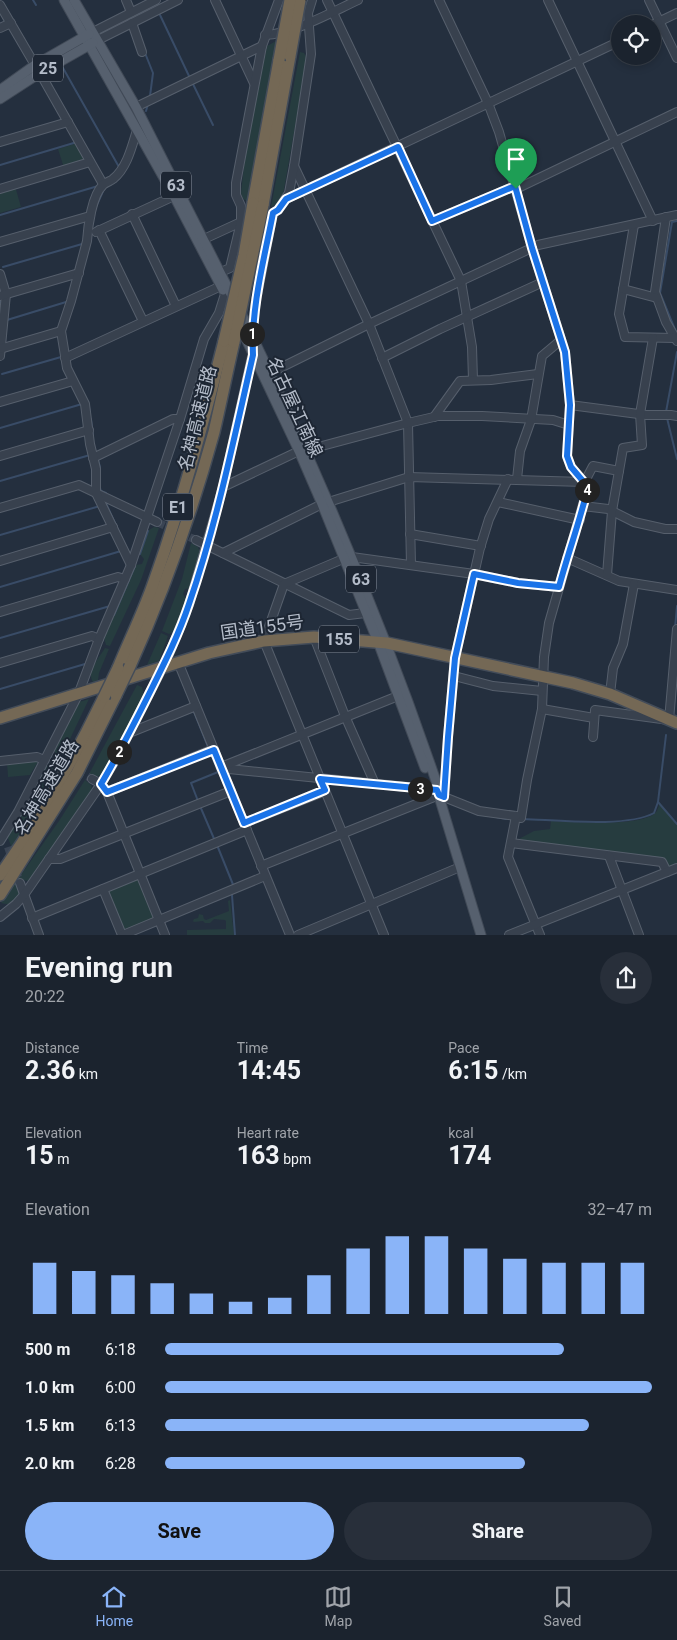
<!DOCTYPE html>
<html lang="en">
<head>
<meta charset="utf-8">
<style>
	:root { --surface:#1b232e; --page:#282f3a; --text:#f1f3f6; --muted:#a0a4aa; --line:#39404a; --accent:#8ab4f8 }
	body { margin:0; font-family:Roboto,"Noto Sans JP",sans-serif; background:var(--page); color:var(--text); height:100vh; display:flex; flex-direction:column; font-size:19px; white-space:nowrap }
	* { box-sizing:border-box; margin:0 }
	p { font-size:16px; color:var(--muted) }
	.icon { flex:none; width:28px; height:28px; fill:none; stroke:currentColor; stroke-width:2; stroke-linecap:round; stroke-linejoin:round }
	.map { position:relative; height:935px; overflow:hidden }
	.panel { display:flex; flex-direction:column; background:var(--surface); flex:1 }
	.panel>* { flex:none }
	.controls { position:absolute; left:611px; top:15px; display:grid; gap:10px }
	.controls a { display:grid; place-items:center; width:50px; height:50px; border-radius:50%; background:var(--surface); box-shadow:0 2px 8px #0003,0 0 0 1px var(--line); font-size:25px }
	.pin { position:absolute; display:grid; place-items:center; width:42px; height:42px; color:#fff; margin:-51px -21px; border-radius:50% 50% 50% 0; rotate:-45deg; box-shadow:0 0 5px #0007 }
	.pin .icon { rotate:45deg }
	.km { position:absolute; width:25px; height:25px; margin:-12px; border-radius:50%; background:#222; color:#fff; font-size:14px; line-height:25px; text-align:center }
	.round { display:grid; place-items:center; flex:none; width:52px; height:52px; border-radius:26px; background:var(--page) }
	.head { display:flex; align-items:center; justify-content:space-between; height:85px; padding:0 25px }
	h1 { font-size:28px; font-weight:700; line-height:38px }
	.stats { display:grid; grid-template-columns:repeat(3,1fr); gap:8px; height:85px; padding:5px 25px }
	.stats div { display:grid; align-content:center }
	.stats b { font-size:25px; font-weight:700 }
	.stats small { font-size:14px; font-weight:400 }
	.stats p { font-size:14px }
	.chart { height:140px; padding:10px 25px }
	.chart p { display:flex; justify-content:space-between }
	.chart svg { width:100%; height:90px; margin-top:5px; stroke:var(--accent); stroke-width:6 }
	.primary-button { display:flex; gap:10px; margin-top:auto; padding:10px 25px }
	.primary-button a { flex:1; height:58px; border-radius:30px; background:var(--accent); color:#111; font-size:20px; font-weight:700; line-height:58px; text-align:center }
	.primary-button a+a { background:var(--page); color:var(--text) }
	ul { padding:0 25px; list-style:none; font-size:16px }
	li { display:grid; grid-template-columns:80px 60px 1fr; align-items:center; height:38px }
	li i { height:12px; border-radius:6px; background:var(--accent) }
	.menu { display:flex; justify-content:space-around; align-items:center; height:70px; border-top:1px solid var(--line); background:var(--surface); font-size:14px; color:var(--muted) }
	.menu a { display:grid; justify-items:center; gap:2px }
	.menu .active { color:var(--accent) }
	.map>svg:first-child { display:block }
</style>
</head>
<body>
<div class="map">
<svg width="677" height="935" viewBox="0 0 677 935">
	<rect width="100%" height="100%" fill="#242f3e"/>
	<g fill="#263c3f">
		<path d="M278,40L248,202L242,198L241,193L245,156L267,46Z"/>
		<path d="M300,52L304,53L307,58L283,195L277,204L271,207Z"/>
		<path d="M77,143L86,158L85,161L64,168L58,149Z"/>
		<path d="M15,186L21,207L0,213V191Z"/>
		<path d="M154,527L159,528L141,580L110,646L106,645L104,638L136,565L142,564L144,559L140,554L149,530Z"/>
		<path d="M191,543L198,547L201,555L191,588L185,589L183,594L186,599L175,631L169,634L162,631L182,579Z"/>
		<path d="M161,633L168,636L159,661L147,665Z"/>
		<path d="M105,648L109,649L99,673L98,680L93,682C86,671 99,658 105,648Z"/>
		<path d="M137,685L142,687L143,691V698L102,775L95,777L89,774Z"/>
		<path d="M89,699L61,758L55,753V748L79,702Z"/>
		<path d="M39,760L30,775L8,777L7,762Z"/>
		<path d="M52,762L58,764L12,848L7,836L46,765Z"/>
		<path d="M85,780L91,785L92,791L32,879L29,881L22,880C20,894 18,908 1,903L59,821Z"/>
		<path d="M660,803L672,819L677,824V868L667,872L662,862L511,843L534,831L550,829L551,821C571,822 641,827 655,813C658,811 658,807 660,803Z"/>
		<path d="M137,879H139L154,918L152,921L124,931L107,893L108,890Z"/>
		<path d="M230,900L234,935H187V930L226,929V921L225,920L214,919L210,923H205L203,921L194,922L193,921L194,919L198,918L199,914L203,915L204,919L206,920L229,911L228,901Z"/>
	</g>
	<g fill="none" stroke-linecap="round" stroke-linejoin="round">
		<g stroke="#394c67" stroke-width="2">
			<path d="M33,0L36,5"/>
			<path d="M160,15L189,76"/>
			<path d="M145,53L153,73L150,96"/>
			<path d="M63,68L119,167"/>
			<path d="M192,82L213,125"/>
			<path d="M146,111L148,104"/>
			<path d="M0,165L77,142"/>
			<path d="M96,207L104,189"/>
			<path d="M0,215L98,186"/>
			<path d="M3,267L82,244"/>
			<path d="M0,289V292"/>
			<path d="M0,315L1,299"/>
			<path d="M7,320L66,302"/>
			<path d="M676,332L660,293L672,222L677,221"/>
			<path d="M2,374L61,357"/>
			<path d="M89,407L90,414"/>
			<path d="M666,412L677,352"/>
			<path d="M667,418L677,459"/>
			<path d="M91,419L93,436"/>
			<path d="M0,428L82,404"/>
			<path d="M98,460L100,467V488L101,491L106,493"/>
			<path d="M0,481L90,455"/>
			<path d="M104,499L126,547"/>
			<path d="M0,535L100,506"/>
			<path d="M140,554L148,531"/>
			<path d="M0,587L121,551"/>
			<path d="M114,615L135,566"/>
			<path d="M675,628L677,606"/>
			<path d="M0,638L110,606"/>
			<path d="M0,689L85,664"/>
			<path d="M194,712L208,747"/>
			<path d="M666,735L658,802L677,824"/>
			<path d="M198,801L191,783L218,772L211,754"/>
			<path d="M200,806L215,841"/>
			<path d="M496,817L506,819"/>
			<path d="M523,819C556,820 627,828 654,813L658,802"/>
			<path d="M217,845L234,887"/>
			<path d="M232,895L235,935"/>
			<path d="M214,901L236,891"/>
		</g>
		<g stroke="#3a4453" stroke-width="8" stroke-dasharray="8 4" stroke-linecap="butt">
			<path d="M157,522L196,540"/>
			<path d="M56,759L92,779"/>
			<path d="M8,847L20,883"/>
		</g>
		<g stroke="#565f6c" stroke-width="10">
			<g id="minor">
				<path d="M126,0L131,12"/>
				<path d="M215,0L254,83"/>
				<path d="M327,0L461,281L472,347L473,380"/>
				<path d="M439,0L488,103L499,132L532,248L565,352L570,405L567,457L571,467L588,487L549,623L544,657L542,709L527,780L521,818L516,816L508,857L540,935"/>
				<path d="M548,0L653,221"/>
				<path d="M649,0L677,58"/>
				<path d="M0,5L35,65"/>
				<path d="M132,23L142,52"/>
				<path d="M652,25L677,13"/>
				<path d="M0,28L11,23"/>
				<path d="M93,32L156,0"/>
				<path d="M265,35C293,34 332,12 358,0"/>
				<path d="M98,40L178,0"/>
				<path d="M40,73L103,184"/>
				<path d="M136,107L262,46"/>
				<path d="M0,142L68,122"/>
				<path d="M294,166L369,324L408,423L411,565"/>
				<path d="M0,189L90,162"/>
				<path d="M516,189L677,112"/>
				<path d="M286,199L620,41"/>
				<path d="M132,214L176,306"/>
				<path d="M666,217L655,292L666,322L677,341"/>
				<path d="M432,221L515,186"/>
				<path d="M634,225L619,314L625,337L675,338"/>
				<path d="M99,230L143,321"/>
				<path d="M96,232L174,196"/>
				<path d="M204,239L241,222"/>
				<path d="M0,242L90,216"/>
				<path d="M221,272L230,268L241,222V206L236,195V183L262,46L279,0"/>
				<path d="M0,274L6,294L0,356"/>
				<path d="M623,289L657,298"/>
				<path d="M0,296L79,273"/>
				<path d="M252,336L255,306L273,213L278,210L289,193L294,166L311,54L308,13L312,0"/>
				<path d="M0,349L61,331"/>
				<path d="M65,358L221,286"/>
				<path d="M382,358L440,329L543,282"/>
				<path d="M270,373L369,324L538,245L677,215"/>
				<path d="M0,402L73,381"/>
				<path d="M570,405L646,415H671L677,416"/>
				<path d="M434,417L460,381L491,380L538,374"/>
				<path d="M307,450L408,423L438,416H482L553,420L569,425"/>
				<path d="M0,456L89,430"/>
				<path d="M93,458L173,419H180"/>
				<path d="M517,479L520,451L531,420L542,356L561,340"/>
				<path d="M584,483L593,466L619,471"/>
				<path d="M223,487L299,451"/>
				<path d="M498,502L580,520"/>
				<path d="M583,506L608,509L634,522L665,529H677"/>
				<path d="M0,508L79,485L157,522"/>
				<path d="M410,534L481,546"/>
				<path d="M196,540L349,615L365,613"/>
				<path d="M223,553L322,504L409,477L584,482"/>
				<path d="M352,557L474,574L518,583L559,587"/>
				<path d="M567,558L619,581L677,590"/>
				<path d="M343,559L284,584L264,641L384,935"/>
				<path d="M0,561L113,527"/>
				<path d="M131,565L96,493V469L90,444L85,404L67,368L61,331L71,301L87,241C88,226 92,195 103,185C106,182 111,181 113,179C127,168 132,146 137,130"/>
				<path d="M607,575L612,511L623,448L642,445L640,414L653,338"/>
				<path d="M0,612L118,577L125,579"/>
				<path d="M314,637L345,716L375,784"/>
				<path d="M178,662L290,935"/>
				<path d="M0,663L92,636L99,639"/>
				<path d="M454,676L493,686L542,691"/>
				<path d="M610,694L613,668L623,644L634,584"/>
				<path d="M542,709L594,718"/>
				<path d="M129,733L196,706"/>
				<path d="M593,737L595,710L669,720L677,629"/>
				<path d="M0,761L37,757L44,760"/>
				<path d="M221,767L229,769L437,790"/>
				<path d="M221,767L398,696"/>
				<path d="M92,779L101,784L107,792L165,935"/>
				<path d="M107,792L214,749"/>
				<path d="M444,797L448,737L455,658L480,548L489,519L508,479"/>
				<path d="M244,823L325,791"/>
				<path d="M0,841L18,812L78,695L99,639L131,565L180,419L204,339L219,313L225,294"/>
				<path d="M511,843L662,862L667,872"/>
				<path d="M609,856L639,935"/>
				<path d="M49,859H60L231,791"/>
				<path d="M261,866L439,795L479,811L516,816"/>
				<path d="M20,883L39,935"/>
				<path d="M0,917L16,904L24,895L101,784L115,761L168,657L189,605L223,487L253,352"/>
				<path d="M32,918L103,889"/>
				<path d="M122,935L103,889L247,830"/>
				<path d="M123,935L265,876"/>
				<path d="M298,935L460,867"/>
				<path d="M509,935L677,868"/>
			</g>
		</g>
		<g stroke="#414a57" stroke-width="11">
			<g id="major">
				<path d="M64,0L174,196L223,290"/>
				<path d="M74,0L136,107L234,300"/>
				<path d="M0,90L35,65L89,34"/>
				<path d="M0,99L40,73L93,43"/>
				<path d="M240,311C315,464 381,619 436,781L437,790L481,935"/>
				<path d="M238,322L299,451L322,504L378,642L425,768"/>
			</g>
		</g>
		<g stroke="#434c59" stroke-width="14">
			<g id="highway">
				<path d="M253,203L279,60"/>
				<path d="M263,205L290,56"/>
				<path d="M130,666C164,591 192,512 214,432C221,402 227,372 234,342"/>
				<path d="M118,668C129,641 142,615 152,587C181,507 203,424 224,341"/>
				<path d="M0,718L209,653L264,641L314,637L387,643L573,683L610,694L677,723"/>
				<path d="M0,875C40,819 74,759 104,697"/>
				<path d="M0,895L77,773L116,695"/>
			</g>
		</g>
		<use href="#minor" stroke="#38414e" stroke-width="8"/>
		<use href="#major" stroke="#56606e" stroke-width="9"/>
		<use href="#highway" stroke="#746855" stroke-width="11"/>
		<g stroke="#434c59" stroke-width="14" stroke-linecap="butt">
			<g id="highway-bridge">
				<path d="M290,56L300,0"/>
				<path d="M279,60L290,0"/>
				<path d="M224,341L244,255L253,203"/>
				<path d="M234,342L263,205"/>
				<path d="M116,695L130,666"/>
				<path d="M104,697L118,668"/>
			</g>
		</g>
		<use href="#highway-bridge" stroke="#746855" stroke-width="11"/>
	</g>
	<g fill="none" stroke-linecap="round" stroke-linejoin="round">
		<g stroke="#fff" stroke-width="10">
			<path id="route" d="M398,147L432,221L515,186L532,248L565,352L570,405L567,456L571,467L588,487C580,521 568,553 559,587L518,583L474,574L455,658L448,737L444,797L439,795L437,790L320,779L325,790L244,823L214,750L107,792L101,784C119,754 135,722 151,690C165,662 179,634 189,604C217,523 234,438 253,355C251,307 264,260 273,213L278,210L286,199Z"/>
		</g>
		<use href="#route" stroke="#1a73e8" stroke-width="6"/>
	</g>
	<g text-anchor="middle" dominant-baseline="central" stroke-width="4" stroke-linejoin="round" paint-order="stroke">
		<g fill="#1d2633" stroke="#878f9c" stroke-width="1">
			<rect x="33" y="54.5" width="30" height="27" rx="4"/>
			<rect x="161" y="171.5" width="30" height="27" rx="4"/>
			<rect x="163" y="493.5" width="30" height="27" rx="4"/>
			<rect x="346" y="565.5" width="30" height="27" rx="4"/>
			<rect x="319" y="625.5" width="40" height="27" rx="4"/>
		</g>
		<g font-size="16" font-weight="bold" fill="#b4bcc9">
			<text x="48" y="68">25</text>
			<text x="176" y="185">63</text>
			<text x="178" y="507">E1</text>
			<text x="361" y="579">63</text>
			<text x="339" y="639">155</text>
		</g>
		<g font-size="18" fill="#b4bcc9" stroke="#1d2633">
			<text transform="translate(295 407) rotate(65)">名古屋江南線</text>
			<text transform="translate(197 418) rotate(-76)">名神高速道路</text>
			<text transform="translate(262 627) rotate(-8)">国道155号</text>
			<text transform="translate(46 787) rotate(-59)">名神高速道路</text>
		</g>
	</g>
</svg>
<div class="controls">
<a><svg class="icon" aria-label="locate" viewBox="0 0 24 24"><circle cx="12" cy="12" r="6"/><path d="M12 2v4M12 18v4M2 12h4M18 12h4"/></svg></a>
</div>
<div class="pin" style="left:516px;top:189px;background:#1e9e55"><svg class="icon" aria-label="arrive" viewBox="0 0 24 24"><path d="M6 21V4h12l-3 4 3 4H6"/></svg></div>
<b class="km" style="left:252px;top:334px">1</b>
<b class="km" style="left:119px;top:752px">2</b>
<b class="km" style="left:420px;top:789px">3</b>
<b class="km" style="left:587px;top:490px">4</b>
</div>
<section class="panel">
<div class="head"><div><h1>Evening run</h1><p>20:22</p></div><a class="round"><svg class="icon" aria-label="share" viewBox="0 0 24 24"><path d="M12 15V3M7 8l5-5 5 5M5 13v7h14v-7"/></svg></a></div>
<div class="stats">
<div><p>Distance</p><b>2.36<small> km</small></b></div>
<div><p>Time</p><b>14:45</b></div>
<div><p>Pace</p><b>6:15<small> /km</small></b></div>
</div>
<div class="stats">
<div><p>Elevation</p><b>15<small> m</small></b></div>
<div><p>Heart rate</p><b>163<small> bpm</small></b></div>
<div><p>kcal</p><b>174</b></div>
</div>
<div class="chart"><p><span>Elevation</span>32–47 m</p>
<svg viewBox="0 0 160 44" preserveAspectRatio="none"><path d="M5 44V19M15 44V23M25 44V25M35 44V29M45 44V34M55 44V38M65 44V36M75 44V25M85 44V12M95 44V6M105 44V6M115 44V12M125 44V17M135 44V19M145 44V19M155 44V19"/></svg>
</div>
<ul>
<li><b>500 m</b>6:18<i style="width:82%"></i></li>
<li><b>1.0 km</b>6:00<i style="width:100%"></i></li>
<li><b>1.5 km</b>6:13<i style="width:87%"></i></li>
<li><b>2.0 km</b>6:28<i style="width:74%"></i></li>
</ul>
<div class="primary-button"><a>Save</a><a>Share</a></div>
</section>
<nav class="menu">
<a class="active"><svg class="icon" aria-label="home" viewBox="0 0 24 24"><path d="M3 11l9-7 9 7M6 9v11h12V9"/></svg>Home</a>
<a><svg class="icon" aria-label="map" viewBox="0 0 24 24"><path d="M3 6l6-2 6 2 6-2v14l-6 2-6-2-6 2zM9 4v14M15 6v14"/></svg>Map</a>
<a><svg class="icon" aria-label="saved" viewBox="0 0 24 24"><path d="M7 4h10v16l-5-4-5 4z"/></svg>Saved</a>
</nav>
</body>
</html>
